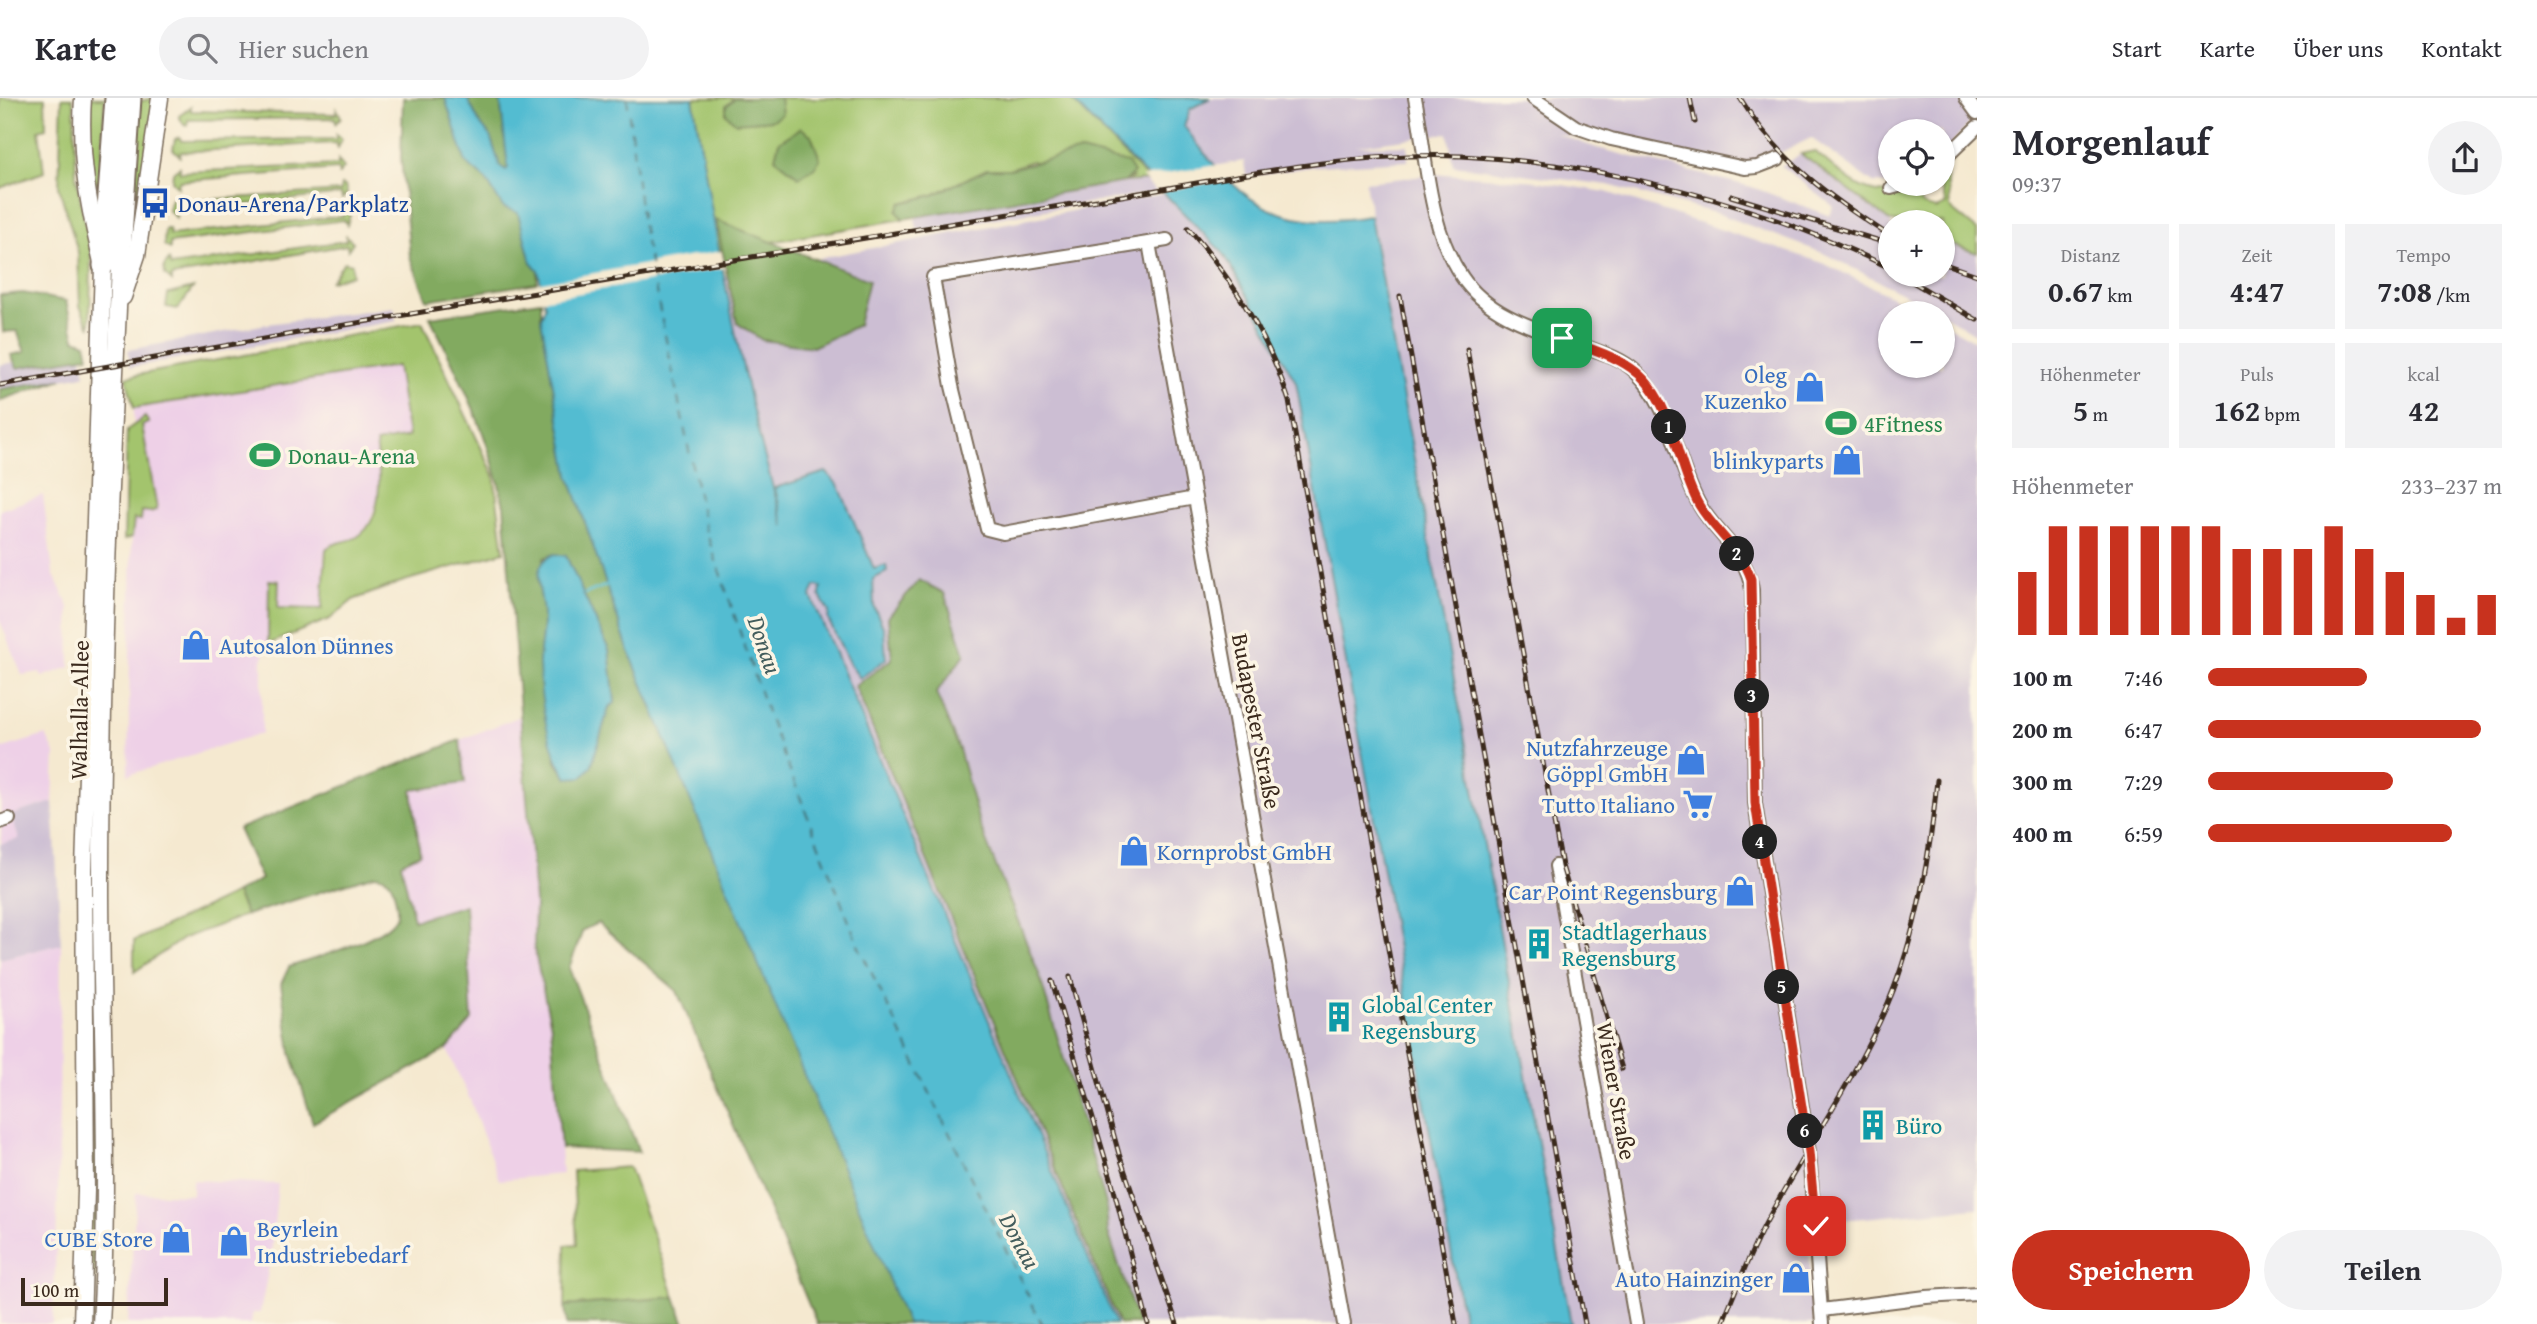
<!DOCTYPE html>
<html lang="de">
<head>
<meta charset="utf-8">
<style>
	:root { --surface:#fff; --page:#f2f2f3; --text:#2b2b33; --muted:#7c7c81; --line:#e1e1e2; --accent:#c8321e }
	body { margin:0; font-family:"Gentium Book Plus",serif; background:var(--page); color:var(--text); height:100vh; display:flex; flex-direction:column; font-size:26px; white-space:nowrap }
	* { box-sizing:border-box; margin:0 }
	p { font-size:23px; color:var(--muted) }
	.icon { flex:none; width:38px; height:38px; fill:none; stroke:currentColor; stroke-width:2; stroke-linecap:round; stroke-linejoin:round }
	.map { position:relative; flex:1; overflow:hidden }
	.details { display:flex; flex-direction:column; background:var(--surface); width:560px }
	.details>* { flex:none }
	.buttons { position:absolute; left:1878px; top:21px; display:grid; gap:14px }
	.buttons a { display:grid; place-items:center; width:77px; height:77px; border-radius:50%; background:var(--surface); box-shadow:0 2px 5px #0004; font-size:35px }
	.scale { position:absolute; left:21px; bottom:18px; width:147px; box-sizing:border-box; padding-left:7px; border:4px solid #3b2a1e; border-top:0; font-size:19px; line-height:24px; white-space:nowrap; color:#3b2a1e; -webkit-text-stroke:5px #fcf5e5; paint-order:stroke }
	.pin { position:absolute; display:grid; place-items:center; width:60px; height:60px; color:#fff; margin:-30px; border-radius:14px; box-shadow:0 4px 10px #0006 }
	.km { position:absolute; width:35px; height:35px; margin:-18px; border-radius:50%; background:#222; color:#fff; font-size:19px; line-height:35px; text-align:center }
	.round { display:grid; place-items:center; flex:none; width:74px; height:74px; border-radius:37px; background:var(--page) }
	.headline { display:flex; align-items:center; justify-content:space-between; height:119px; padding:0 35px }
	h1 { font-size:38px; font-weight:700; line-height:52px }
	.stats { display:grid; grid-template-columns:repeat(3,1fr); gap:10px; height:119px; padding:7px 35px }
	.stats div { display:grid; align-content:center; border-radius:0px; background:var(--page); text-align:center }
	.stats b { font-size:30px; font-weight:700 }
	.stats small { font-size:19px; font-weight:400 }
	.stats p { font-size:19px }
	.chart { height:196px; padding:14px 35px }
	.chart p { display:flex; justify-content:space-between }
	.chart svg { width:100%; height:126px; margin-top:7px; stroke:var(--accent); stroke-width:6 }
	.cta { display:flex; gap:14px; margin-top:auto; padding:14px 35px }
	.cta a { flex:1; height:80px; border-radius:42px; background:var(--accent); color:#fff; font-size:28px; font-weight:700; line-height:80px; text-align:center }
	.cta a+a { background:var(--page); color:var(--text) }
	ul { padding:0 35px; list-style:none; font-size:23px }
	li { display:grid; grid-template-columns:112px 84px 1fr; align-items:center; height:52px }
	li i { height:18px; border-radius:9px; background:var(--accent) }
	header { display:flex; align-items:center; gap:42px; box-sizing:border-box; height:98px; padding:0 35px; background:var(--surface); border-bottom:2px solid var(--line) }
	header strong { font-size:33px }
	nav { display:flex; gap:38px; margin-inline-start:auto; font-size:24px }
	.search { width:490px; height:63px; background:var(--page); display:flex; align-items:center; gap:18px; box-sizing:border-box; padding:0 24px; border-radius:38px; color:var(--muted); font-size:26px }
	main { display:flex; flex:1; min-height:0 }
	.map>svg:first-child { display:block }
</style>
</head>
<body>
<header>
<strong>Karte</strong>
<div class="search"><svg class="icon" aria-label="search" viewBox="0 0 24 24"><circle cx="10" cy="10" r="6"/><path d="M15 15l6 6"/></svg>Hier suchen</div>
<nav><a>Start</a><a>Karte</a><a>Über uns</a><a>Kontakt</a></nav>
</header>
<main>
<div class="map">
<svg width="1977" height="1226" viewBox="0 0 1977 1226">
	<rect width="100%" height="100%" fill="#fcf5e5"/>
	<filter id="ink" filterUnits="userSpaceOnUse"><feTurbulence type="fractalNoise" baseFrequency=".0143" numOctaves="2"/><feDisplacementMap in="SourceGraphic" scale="14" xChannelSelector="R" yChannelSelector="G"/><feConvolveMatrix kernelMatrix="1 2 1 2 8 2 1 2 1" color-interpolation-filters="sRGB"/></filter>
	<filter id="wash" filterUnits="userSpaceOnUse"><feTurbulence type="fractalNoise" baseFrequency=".00686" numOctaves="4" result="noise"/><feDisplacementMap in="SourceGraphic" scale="28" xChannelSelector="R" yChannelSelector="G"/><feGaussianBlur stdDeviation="1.57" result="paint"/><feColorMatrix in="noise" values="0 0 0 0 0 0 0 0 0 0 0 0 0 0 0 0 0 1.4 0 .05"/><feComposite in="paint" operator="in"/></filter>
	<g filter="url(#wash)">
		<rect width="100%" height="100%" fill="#f5e9d0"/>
		<g fill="#eed0e7">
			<path d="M397,268L408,340L381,374L378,400L368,427L357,439L330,447L324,457L323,511L278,510L279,483H269L268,546L262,563V635L128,677L134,310Z"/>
			<path d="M43,397L53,475L69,509L70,569L42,579L40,574L22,577L0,523V412Z"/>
			<path d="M521,618L535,804L534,850L551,928L562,1076L499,1082L471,1004L447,951L472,922L465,808L414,823L401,764L420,756L411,692L465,685L460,642Z"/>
			<path d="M46,637L55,655L53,704L11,717L19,741L1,746L0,651Z"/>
			<path d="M61,846L58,1091L53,1226H0V861Z"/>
			<path d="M192,1082L278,1086L271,1158L260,1215H252L251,1226H128L136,1095L192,1097Z"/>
		</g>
		<g fill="#ccbed3">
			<path d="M1210,0H1977V12L1968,27L1943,56L1942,33H1890V84L1887,86L1873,85L1811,40L1749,70L1554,35L1597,50L1752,89L1830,118L1833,108L1781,68L1801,56L1891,124L1890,177H1942L1943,144L1977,155V237L1938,213L1823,155L1719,116L1608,87L1453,67L1448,35L1355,48L1408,47V63L1318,68L1246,78L1244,63L1213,68L1184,28L1190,11Z"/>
			<path d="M1445,76L1537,83L1606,94L1823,165L1925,215H1890V268H1942L1943,225L1977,244V1110L1807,1125L1814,1226H1571L1365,84Z"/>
			<path d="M1145,82L1157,94L918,133L915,121L921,118Z"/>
			<path d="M1163,96L1224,156L1296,284L1463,1226H1116L811,498L815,488L821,489L820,498L830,514L828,521L850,567L886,561L884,531L874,509L873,481L886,467L874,471L839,388L784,429L761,350L723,178Z"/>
			<path d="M394,209L396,223L130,269L128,252L267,226Z"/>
			<path d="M82,259L85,277L0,291V267L14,264L17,270Z"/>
			<path d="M53,704L61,846L0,861V746L19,741L11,717Z"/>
		</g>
		<g fill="#a3c46d" stroke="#6f7746" stroke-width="2">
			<path d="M0,0H45L46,30L39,32L44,74L0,90Z"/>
			<path d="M62,0H72L74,7L76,79L91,155L90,230L80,208L78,154L59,89Z"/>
			<path d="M88,0H105L98,124L93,103Z"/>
			<path d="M155,0L128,167L140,3Z"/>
			<path d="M693,0H1070L1149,82L1125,84L1132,80L1031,63L1010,71H987L933,97L901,105L897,113L903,121L718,153Z"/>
			<path d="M191,9V13L336,16L337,11L341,19L336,25L335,20L188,22L187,28L184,27L179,18Z"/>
			<path d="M336,36L342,41L338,50L336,45L180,54V58L173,51L175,41L180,39L181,43L336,41Z"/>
			<path d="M1814,53C1850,81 1863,104 1912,91L1922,107L1936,111L1946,107L1940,86L1946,68L1950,110L1977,132V155L1943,144L1942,124H1891L1801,56Z"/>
			<path d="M338,62L344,70L339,76L338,71L179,83L178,89L172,83L173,74L180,69V74L338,67Z"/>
			<path d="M341,87L345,88L347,96L342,101L341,96L176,114V120L168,112L171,101L175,104L341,93Z"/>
			<path d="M343,112L350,117L347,127L344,122L170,145V151L164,147L165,131H169L170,137L343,118Z"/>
			<path d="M346,138L353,144L348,152L347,147L172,178V183L165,177L164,168L169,162L171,168L346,143Z"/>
			<path d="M344,164L352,166V177L331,183Z"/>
			<path d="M193,190L178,211L166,209L168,196Z"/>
			<path d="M422,224L494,377L504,454L401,484L353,502L330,521L268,546L269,482L279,483L278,510L322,511L326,451C334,443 347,445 357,439C385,422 380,372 376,345L408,339L397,268L134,310L126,279Z"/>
			<path d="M145,319L149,325L142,327L157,411L151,414L142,413L141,422L134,421L132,439L124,442L127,332Z"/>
			<path d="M94,570L97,1118L94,1226H88Z"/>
			<path d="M236,795L246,817L184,840L134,874V843Z"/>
			<path d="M629,1069L675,1199L565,1208L566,1147L577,1146L573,1073Z"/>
		</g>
		<g fill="#82aa60" stroke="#5e6a3f" stroke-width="2" fill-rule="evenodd">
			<path d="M403,0H445L466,65L486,82L503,109L518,114L531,164L538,172L537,185L427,202L410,159L401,59Z"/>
			<path d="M467,0H500L508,70L506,72L500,68L490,38L479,24Z"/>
			<path d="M735,0H780L782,16L773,22L736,25L726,16V8Z"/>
			<path d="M801,30L811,37L820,61L814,70L799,79L775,60L779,44Z"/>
			<path d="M1081,53L1128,65L1134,75L1125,84L903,121L897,113L901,105L933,97L987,71H1010Z"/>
			<path d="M716,122L869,182L858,227L813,249L762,242L737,225Z"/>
			<path d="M23,195L66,203L75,241L86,245L89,258L17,270L11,257L25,254L17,233L3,234L0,197Z"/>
			<path d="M541,203V221L569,377L628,551L797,954L907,1226H817L677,893L598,825L583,832L569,870L639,1054L561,1050L551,928L534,850L535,804L504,408C490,339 461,281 430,219ZM554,456L566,458L609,552L615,605L609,609L591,669L567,680L556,664L539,565L544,517L538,483L544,460Z"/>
			<path d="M62,281L1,302L0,303V291Z"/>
			<path d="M919,482L944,495L965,556L936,595L959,651L979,725L1039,876L1106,1106L1108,1134L1138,1226H1119L855,588L892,561L888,519Z"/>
			<path d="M460,642L465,685L412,692L420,756L401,765L414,822L465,807L472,922L447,951L313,1025L291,955L281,886L289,869C312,861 387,840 396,819C399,812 396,805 395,798C392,784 390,779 375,777L246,817L236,795L261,781L238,731Z"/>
			<path d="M675,1199L685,1226H567L565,1208Z"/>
		</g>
		<g fill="#53bcd1" stroke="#477378" stroke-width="2">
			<path d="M445,0H467L479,24L490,38L500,68L506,72L508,70L500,0H693C716,144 742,288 784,428L775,390L826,374L839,388L874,471L886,467L887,474L873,481L874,509L884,531L886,561L860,580L850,567L828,521L829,514L820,498L821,489L815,488L811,498L1116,1226H907L628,551L569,377L541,221L545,208L538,172L531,164L518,115L503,109L486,82L466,65Z"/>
			<path d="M1070,0H1210L1190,11L1184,28C1239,103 1274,134 1370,118L1571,1226H1464L1296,284L1224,156Z"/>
			<path d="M554,456L566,458L609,552L615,605L609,609L591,669L582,679L567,680C547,650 540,601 539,566C539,550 544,534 543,518C543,495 527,468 554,456Z"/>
		</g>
		<g fill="#f5e9d0">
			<path d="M1217,67L1232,81L1157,94L1142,79Z"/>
			<path d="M721,153L725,170L541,202L537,185Z"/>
		</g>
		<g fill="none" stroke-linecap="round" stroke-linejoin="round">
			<path stroke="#53bcd1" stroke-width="2.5" d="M585,496L607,487"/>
			<path stroke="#435d5d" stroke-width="2" stroke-dasharray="9 7" stroke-linecap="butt" d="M627,0L642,126L705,430L769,620L859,849L1042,1226"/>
		</g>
	</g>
	<g filter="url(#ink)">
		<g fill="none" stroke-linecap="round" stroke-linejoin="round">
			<g stroke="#7c6d5c" stroke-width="16">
				<g id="minor">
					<path d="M1415,0C1427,59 1427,127 1462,179C1490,221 1545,233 1589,250C1606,256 1624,262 1636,274C1673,310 1675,364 1700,408C1717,437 1748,456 1752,492L1755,705L1809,1054L1822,1226"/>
					<path d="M1533,0L1576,29L1611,41L1745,70L1757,69L1778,61"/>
					<path d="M1966,0L1977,15"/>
					<path d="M1942,63L1977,29"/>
					<path d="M1891,90L1906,86"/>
					<path d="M1167,142L933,179L952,288L987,431L1003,435L1195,400L1344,1226"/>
					<path d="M1149,145L1195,400"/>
					<path d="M0,724L9,721"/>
					<path d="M1556,768L1636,1226"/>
					<path d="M1822,1212L1926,1199L1977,1196"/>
				</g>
			</g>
			<g stroke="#7c6d5c" stroke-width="19">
				<g id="major">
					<path d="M123,199L137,157L160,0"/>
					<path d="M82,1226L86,1093L84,772L103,168C89,111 79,59 83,0"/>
					<path d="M101,1226C110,1079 101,932 101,785C101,579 110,374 120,169"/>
				</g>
			</g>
			<g stroke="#7c6d5c" stroke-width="23">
				<g id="highway">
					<path d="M103,168L115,0"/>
					<path d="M120,169L131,0"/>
				</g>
			</g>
			<use href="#minor" stroke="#fff" stroke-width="12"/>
			<use href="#major" stroke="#fff" stroke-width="16"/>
			<use href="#highway" stroke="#fff" stroke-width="19"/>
			<g stroke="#3b2a1e" stroke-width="5">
				<g id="rail">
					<path d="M1690,0L1695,24"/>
					<path d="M1740,0C1779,63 1829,99 1890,138"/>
					<path d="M1731,98L1890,146"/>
					<path d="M1188,130C1232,181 1269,239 1289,303L1456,1226"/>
					<path d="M1942,165L1977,177"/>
					<path d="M1901,177L1977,222"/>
					<path d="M1400,198L1585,1226"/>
					<path d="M1467,251L1562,768L1622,971"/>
					<path d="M0,287C324,230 649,174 973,122C1040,111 1107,101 1174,89C1269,72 1365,54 1462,58C1609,66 1758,105 1890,170"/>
					<path d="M1070,879L1119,1056L1177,1226"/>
					<path d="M1052,883L1111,1080L1148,1226"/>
					<path d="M1722,1226C1735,1193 1748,1160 1764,1128C1804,1052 1854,984 1888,905C1916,840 1931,752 1937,682"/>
				</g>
			</g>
			<use href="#rail" stroke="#fcf5e5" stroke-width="2.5" stroke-dasharray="8" stroke-linecap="butt"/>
		</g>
	</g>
	<g fill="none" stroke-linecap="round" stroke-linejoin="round" filter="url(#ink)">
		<g stroke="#fff" stroke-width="14">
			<path id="route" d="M1562,240C1586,249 1610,256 1631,270C1674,299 1675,365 1699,407C1714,433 1742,452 1751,481L1755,705L1809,1054L1816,1128"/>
		</g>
		<use href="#route" stroke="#c8321e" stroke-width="9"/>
	</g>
	<defs>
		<g id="bus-bare" transform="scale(2.415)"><path d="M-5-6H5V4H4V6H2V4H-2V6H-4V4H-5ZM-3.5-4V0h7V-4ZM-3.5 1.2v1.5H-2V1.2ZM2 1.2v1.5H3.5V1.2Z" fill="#1a4fb4" stroke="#fcf5e5" stroke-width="2.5" paint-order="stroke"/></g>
		<g id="shop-bare" transform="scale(2.415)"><path d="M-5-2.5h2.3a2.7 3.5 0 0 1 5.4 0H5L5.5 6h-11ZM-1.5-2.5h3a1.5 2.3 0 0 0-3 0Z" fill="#3f7fe0" stroke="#fcf5e5" stroke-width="2.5" paint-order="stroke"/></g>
		<g id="stadium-bare" transform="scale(2.415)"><path d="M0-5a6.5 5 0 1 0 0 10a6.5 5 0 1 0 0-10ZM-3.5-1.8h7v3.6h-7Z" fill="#2e9e5b" stroke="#fcf5e5" stroke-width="2.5" paint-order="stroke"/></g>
		<g id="supermarket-bare" transform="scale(2.415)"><path d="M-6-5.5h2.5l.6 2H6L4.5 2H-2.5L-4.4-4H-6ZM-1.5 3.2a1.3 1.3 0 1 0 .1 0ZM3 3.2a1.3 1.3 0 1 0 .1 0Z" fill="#3f7fe0" stroke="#fcf5e5" stroke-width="2.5" paint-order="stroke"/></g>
		<g id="building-bare" transform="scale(2.415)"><path d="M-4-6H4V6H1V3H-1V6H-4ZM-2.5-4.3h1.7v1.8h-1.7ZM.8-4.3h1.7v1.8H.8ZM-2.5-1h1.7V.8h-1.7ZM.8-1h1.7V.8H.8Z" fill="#0f9aa8" stroke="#fcf5e5" stroke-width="2.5" paint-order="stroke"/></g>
	</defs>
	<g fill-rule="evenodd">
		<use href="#bus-bare" x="155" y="105"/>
		<use href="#shop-bare" x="1810" y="289"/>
		<use href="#stadium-bare" x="1841" y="325"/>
		<use href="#stadium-bare" x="265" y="357"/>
		<use href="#shop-bare" x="1847" y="362"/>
		<use href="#shop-bare" x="196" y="547"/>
		<use href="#shop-bare" x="1691" y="662"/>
		<use href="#supermarket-bare" x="1698" y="706"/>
		<use href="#shop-bare" x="1134" y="753"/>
		<use href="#shop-bare" x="1740" y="793"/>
		<use href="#building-bare" x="1539" y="846"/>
		<use href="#building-bare" x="1339" y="919"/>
		<use href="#building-bare" x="1873" y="1027"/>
		<use href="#shop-bare" x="176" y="1140"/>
		<use href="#shop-bare" x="234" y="1143"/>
		<use href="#shop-bare" x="1796" y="1180"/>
	</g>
	<g text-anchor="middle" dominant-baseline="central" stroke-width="7" stroke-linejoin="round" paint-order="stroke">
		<g font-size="23" fill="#164399" stroke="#fcf5e5" text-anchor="start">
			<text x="178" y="105">Donau-Arena/Parkplatz</text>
		</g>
		<g font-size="23" fill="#366cbe" stroke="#fcf5e5" text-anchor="end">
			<text x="1787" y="276">Oleg<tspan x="1787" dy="26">Kuzenko</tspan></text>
			<text x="1824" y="362">blinkyparts</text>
			<text x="219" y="547" text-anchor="start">Autosalon Dünnes</text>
			<text x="1668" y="649">Nutzfahrzeuge<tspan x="1668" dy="26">Göppl GmbH</tspan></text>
			<text x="1675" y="706">Tutto Italiano</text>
			<text x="1157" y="753" text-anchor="start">Kornprobst GmbH</text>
			<text x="1717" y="793">Car Point Regensburg</text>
			<text x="257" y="1130" text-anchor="start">Beyrlein<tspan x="257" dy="26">Industriebedarf</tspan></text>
			<text x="153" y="1140">CUBE Store</text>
			<text x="1773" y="1180">Auto Hainzinger</text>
		</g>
		<g font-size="23" fill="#27864d" stroke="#fcf5e5" text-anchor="start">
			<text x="1864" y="325">4Fitness</text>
			<text x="288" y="357">Donau-Arena</text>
		</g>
		<g font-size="23" fill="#3b2a1e" stroke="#fcf5e5">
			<text transform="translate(79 612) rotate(-89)">Walhalla-Allee</text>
			<text transform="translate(1257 623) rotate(79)">Budapester Straße</text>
			<text transform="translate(1617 993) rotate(80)">Wiener Straße</text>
		</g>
		<g font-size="23" fill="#0d838f" stroke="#fcf5e5" text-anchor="start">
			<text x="1562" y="833">Stadtlagerhaus<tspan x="1562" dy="26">Regensburg</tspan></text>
			<text x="1362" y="906">Global Center<tspan x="1362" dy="26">Regensburg</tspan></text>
			<text x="1896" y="1027">Büro</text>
		</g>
		<g font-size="24" font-style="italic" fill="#435d5d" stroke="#fcf5e5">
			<text transform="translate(765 547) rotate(71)">Donau</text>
			<text transform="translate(1020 1143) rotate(62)">Donau</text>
		</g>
	</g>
</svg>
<div class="buttons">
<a><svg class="icon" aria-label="locate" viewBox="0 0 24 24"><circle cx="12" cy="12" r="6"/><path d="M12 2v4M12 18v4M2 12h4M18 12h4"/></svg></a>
<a>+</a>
<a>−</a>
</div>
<div class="scale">100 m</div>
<div class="pin" style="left:1562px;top:240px;background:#1e9e55"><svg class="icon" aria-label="arrive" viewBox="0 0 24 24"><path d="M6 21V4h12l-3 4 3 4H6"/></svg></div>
<div class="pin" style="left:1816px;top:1128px;background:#d93025"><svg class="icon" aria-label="check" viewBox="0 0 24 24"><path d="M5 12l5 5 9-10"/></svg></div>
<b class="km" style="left:1669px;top:329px">1</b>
<b class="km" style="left:1737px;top:456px">2</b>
<b class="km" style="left:1752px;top:598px">3</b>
<b class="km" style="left:1760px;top:744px">4</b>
<b class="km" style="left:1782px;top:889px">5</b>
<b class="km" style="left:1805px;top:1033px">6</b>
</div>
<section class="details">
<div class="headline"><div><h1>Morgenlauf</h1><p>09:37</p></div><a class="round"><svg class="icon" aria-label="share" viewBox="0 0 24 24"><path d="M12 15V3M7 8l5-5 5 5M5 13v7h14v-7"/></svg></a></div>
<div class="stats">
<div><p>Distanz</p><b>0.67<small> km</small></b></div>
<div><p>Zeit</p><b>4:47</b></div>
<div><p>Tempo</p><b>7:08<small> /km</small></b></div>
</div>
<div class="stats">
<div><p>Höhenmeter</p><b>5<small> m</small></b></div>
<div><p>Puls</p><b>162<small> bpm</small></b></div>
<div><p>kcal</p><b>42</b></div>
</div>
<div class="chart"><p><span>Höhenmeter</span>233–237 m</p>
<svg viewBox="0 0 160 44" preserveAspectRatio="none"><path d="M5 44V22M15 44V6M25 44V6M35 44V6M45 44V6M55 44V6M65 44V6M75 44V14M85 44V14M95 44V14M105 44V6M115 44V14M125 44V22M135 44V30M145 44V38M155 44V30"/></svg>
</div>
<ul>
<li><b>100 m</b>7:46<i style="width:54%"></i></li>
<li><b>200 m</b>6:47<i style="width:93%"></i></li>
<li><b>300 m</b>7:29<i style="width:63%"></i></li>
<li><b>400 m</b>6:59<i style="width:83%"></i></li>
</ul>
<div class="cta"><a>Speichern</a><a>Teilen</a></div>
</section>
</main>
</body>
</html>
